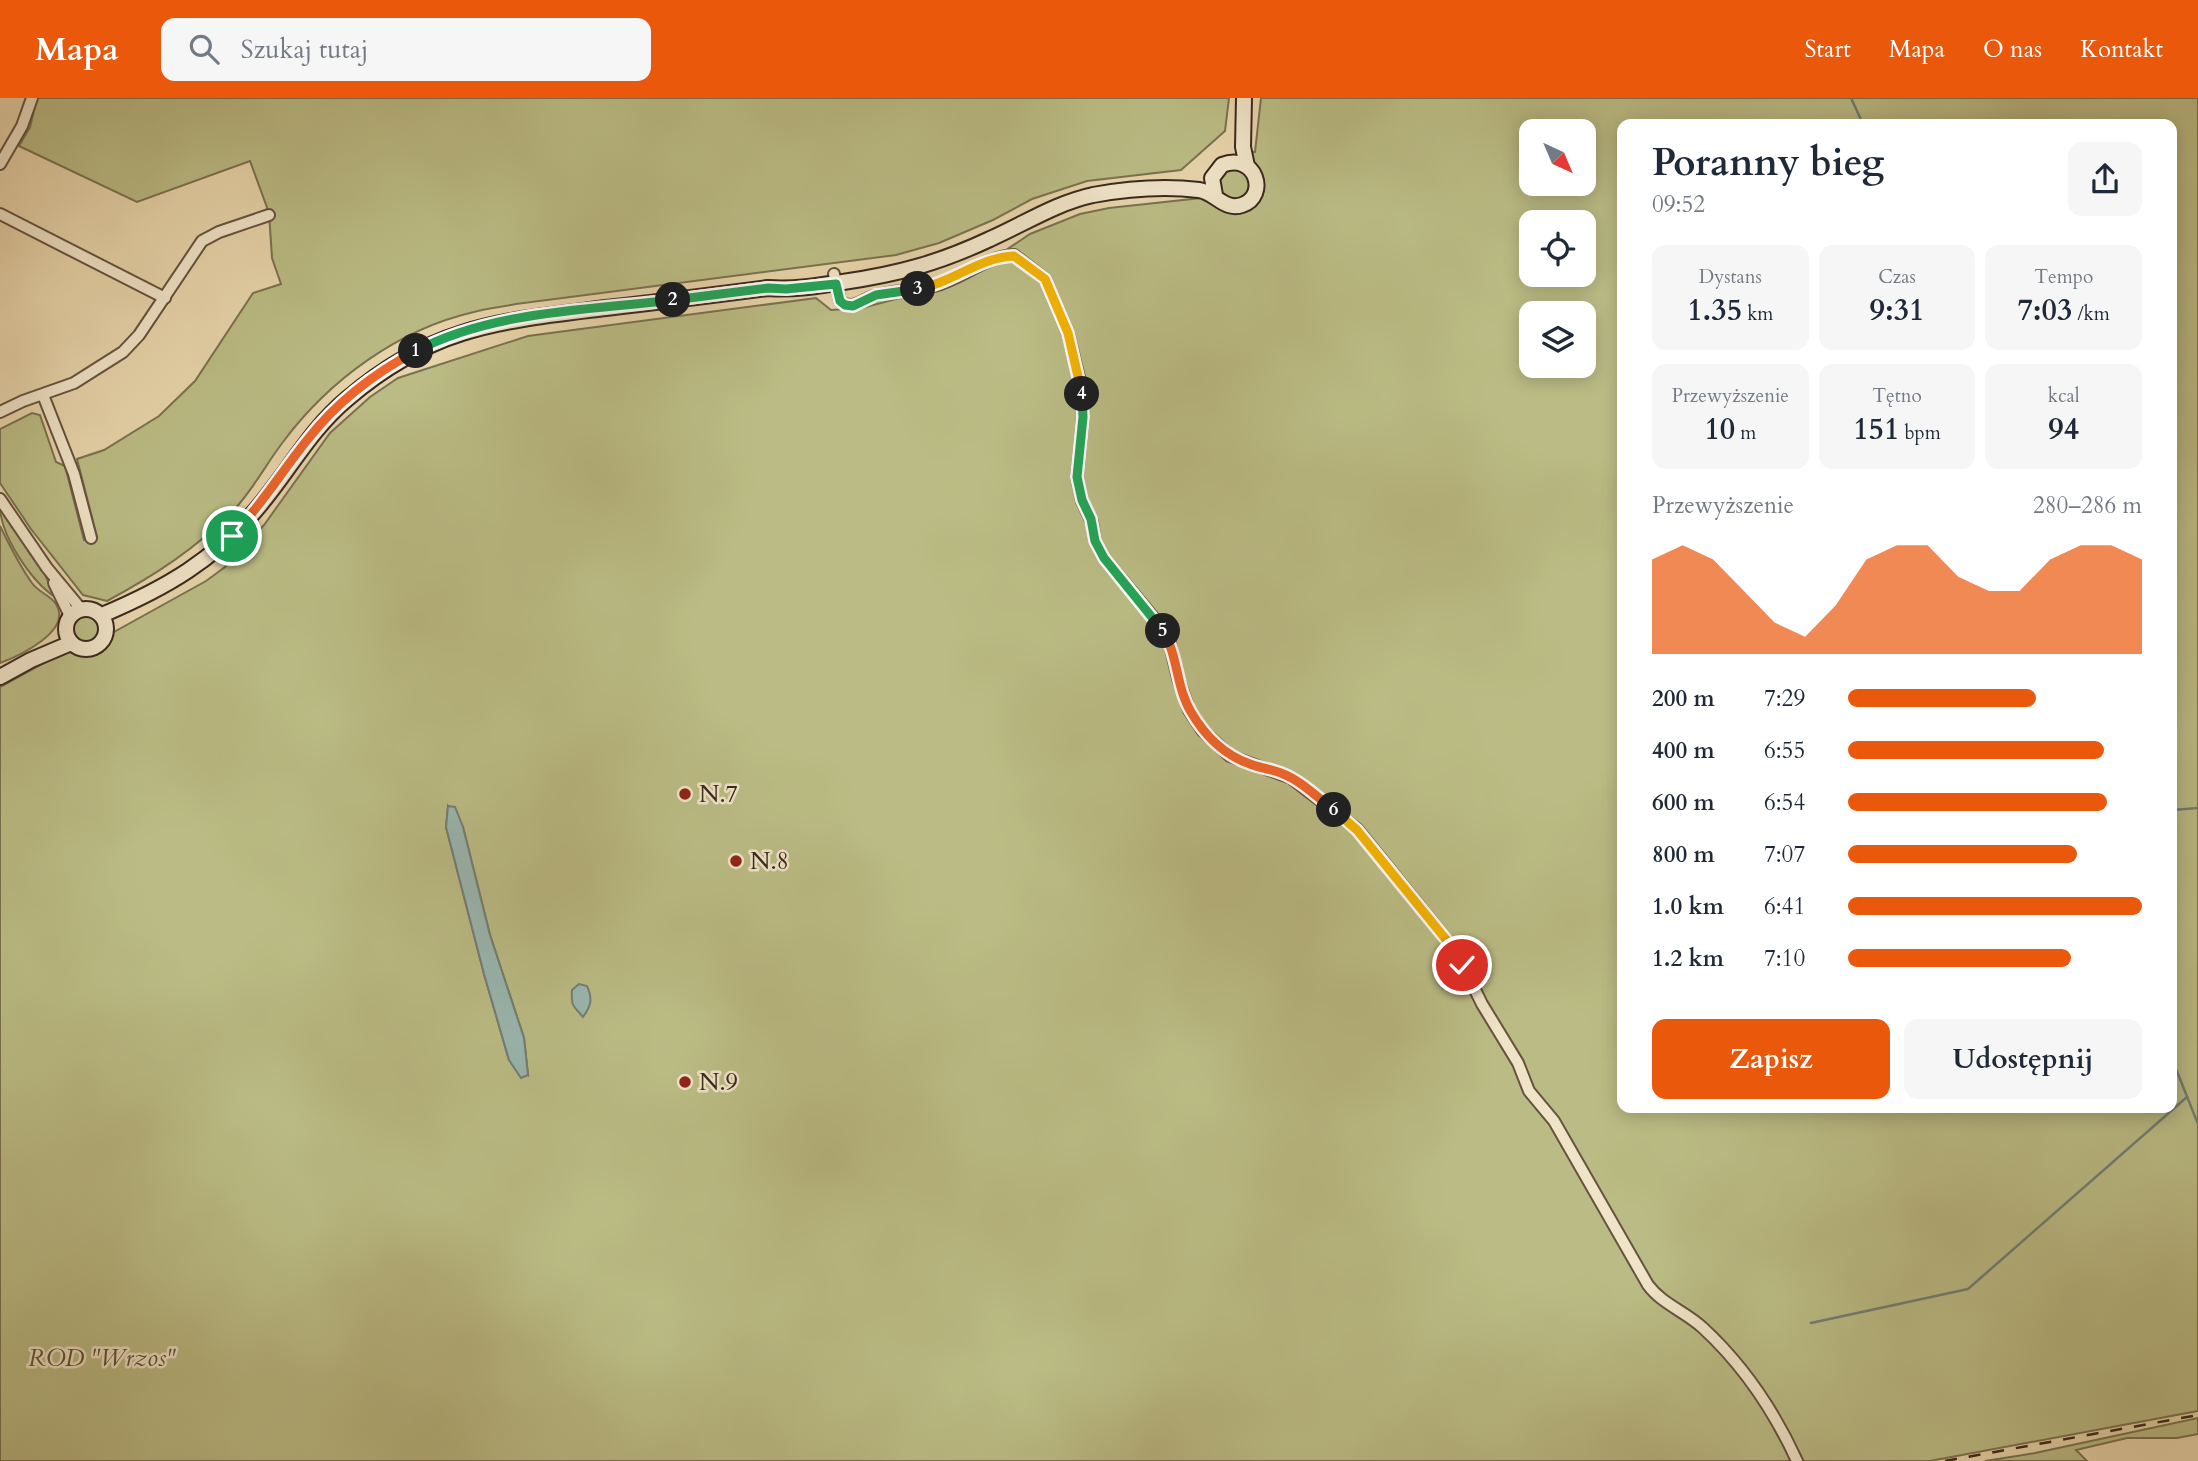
<!DOCTYPE html>
<html lang="pl">
<head>
<meta charset="utf-8">
<style>
	:root { --surface:#fff; --page:#f6f6f7; --text:#1f2937; --muted:#747a83; --accent:#ea580c }
	body { margin:0; font-family:Cardo,serif; background:var(--page); color:var(--text); height:100vh; display:flex; flex-direction:column; font-size:26px; white-space:nowrap }
	* { box-sizing:border-box; margin:0 }
	p { font-size:23px; color:var(--muted) }
	.icon { flex:none; width:38px; height:38px; fill:none; stroke:currentColor; stroke-width:2; stroke-linecap:round; stroke-linejoin:round }
	.map { position:relative; flex:1; overflow:hidden }
	.details { position:absolute; left:1617px; top:21px; width:560px; height:994px; display:flex; flex-direction:column; background:var(--surface); border-radius:14px; box-shadow:0 4px 18px #0003 }
	.details>* { flex:none }
	.needle { width:46px; rotate:136deg }
	.controls { position:absolute; left:1519px; top:21px; display:grid; gap:14px }
	.controls a { display:grid; place-items:center; width:77px; height:77px; border-radius:14px; background:var(--surface); box-shadow:0 4px 18px #0003; font-size:35px }
	.pin { position:absolute; display:grid; place-items:center; width:60px; height:60px; color:#fff; margin:-30px; border:4px solid #fff; border-radius:50%; box-shadow:0 2px 7px #0007 }
	.km { position:absolute; width:35px; height:35px; margin:-18px; border-radius:50%; background:#222; color:#fff; font-size:19px; line-height:35px; text-align:center }
	.round { display:grid; place-items:center; flex:none; width:74px; height:74px; border-radius:14px; background:var(--page) }
	.headline { display:flex; align-items:center; justify-content:space-between; height:119px; padding:0 35px }
	h1 { font-size:38px; font-weight:700; line-height:52px }
	.figures { display:grid; grid-template-columns:repeat(3,1fr); gap:10px; height:119px; padding:7px 35px }
	.figures div { display:grid; align-content:center; border-radius:14px; background:var(--page); text-align:center }
	.figures b { font-size:30px; font-weight:700 }
	.figures small { font-size:19px; font-weight:400 }
	.figures p { font-size:19px }
	.chart { height:196px; padding:14px 35px }
	.chart p { display:flex; justify-content:space-between }
	.chart svg { width:100%; height:126px; margin-top:7px; fill:var(--accent); opacity:.7 }
	.action { display:flex; gap:14px; margin-top:auto; padding:14px 35px }
	.action a { flex:1; height:80px; border-radius:14px; background:var(--accent); color:#fff; font-size:28px; font-weight:700; line-height:80px; text-align:center }
	.action a+a { background:var(--page); color:var(--text) }
	ul { padding:0 35px; list-style:none; font-size:23px }
	li { display:grid; grid-template-columns:112px 84px 1fr; align-items:center; height:52px }
	li i { height:18px; border-radius:9px; background:var(--accent) }
	header { display:flex; align-items:center; gap:42px; box-sizing:border-box; height:98px; padding:0 35px; background:var(--accent); color:#fff }
	header strong { font-size:33px }
	nav { display:flex; gap:38px; margin-inline-start:auto; font-size:24px }
	.search { width:490px; height:63px; background:var(--page); display:flex; align-items:center; gap:18px; box-sizing:border-box; padding:0 24px; border-radius:14px; color:var(--muted); font-size:26px }
	.map>svg:first-child { display:block }
</style>
</head>
<body>
<header>
<strong>Mapa</strong>
<div class="search"><svg class="icon" aria-label="search" viewBox="0 0 24 24"><circle cx="10" cy="10" r="6"/><path d="M15 15l6 6"/></svg>Szukaj tutaj</div>
<nav><a>Start</a><a>Mapa</a><a>O nas</a><a>Kontakt</a></nav>
</header>
<div class="map">
<svg width="2198" height="1363" viewBox="0 0 2198 1363">
	<rect width="100%" height="100%" fill="#e8d5ab"/>
	<filter id="stains"><feTurbulence type="fractalNoise" baseFrequency=".00286" numOctaves="4"/><feColorMatrix values="0 0 0 0 .2 0 0 0 0 .09 0 0 0 0 .02 0 0 0 .5 -.17"/></filter>
	<radialGradient id="worn" r=".72"><stop offset=".6" stop-color="#630" stop-opacity="0"/><stop offset="1" stop-color="#630" stop-opacity=".3"/></radialGradient>
	<g fill="#bbbc85" stroke="#7a7250" stroke-width="2" fill-rule="evenodd">
		<path d="M37,0H1229L1225,33L1181,72L1087,83L1032,101L993,122L939,145L896,157L516,206C502,209 488,210 474,214C399,231 329,282 283,344C266,366 253,392 233,413C194,452 155,477 107,503L83,497L31,431L0,385V331L32,315L40,317L56,364L65,368L84,442L97,439L77,361L104,352L159,318L195,283L253,195L281,186L272,160L269,115L250,63L137,104L19,48L30,29Z"/>
		<path d="M1261,0H2198V1313L1930,1363H0V589L69,551L88,556L100,552L114,534L206,483L225,469L264,427L330,335L370,299L398,280L528,238L816,200L831,212L862,210L957,185L1030,136L1080,116L1109,110L1201,100V97L1222,112L1229,114L1263,84C1261,72 1252,65 1248,54H1255ZM1622,26H2172V1010H1622ZM1531,33H1584V86H1531ZM1531,124H1584V177H1531ZM1531,215H1584V268H1531ZM448,708L463,729L490,837L524,940L528,977L509,962L484,876L446,729Z"/>
		<circle cx="1234" cy="86" r="15"/>
		<path d="M0,408L43,472L55,499C31,483 0,437 0,408Z"/>
		<path d="M0,428C10,448 19,467 32,485C38,494 50,497 56,506C73,533 19,558 0,565Z"/>
		<circle cx="86" cy="531" r="15"/>
		<path d="M2198,1320V1336L2177,1340H2127L2076,1352L2087,1363H1985L2035,1355Z"/>
	</g>
	<g fill="#99b7b0" stroke="#737e75" stroke-width="2">
		<path d="M448,708L455,709L463,729L490,837L524,940L528,977L521,980L509,962L484,876L446,729Z"/>
		<path d="M579,886L587,888C593,901 591,908 583,919C573,907 571,909 572,892Z"/>
	</g>
	<g fill="none" stroke-linecap="round" stroke-linejoin="round">
		<g stroke="#737e75" stroke-width="2.5">
			<path d="M1851,0L1863,26"/>
			<path d="M2172,712L2198,710"/>
			<path d="M2172,961L2198,1026"/>
			<path d="M1811,1225L1968,1191L2187,999"/>
		</g>
		<g stroke="#665340" stroke-width="14">
			<g id="street">
				<path d="M0,66L22,28L32,0"/>
				<path d="M0,116L165,200"/>
				<path d="M834,176L840,203C853,213 861,202 874,198C893,192 914,193 934,188C962,181 984,159 1014,157L1045,181L1068,235L1082,292L1083,319L1077,379L1082,403L1092,424L1095,443L1104,460L1157,524L1169,542L1178,580L1189,612L1203,633L1230,658L1291,680L1357,731L1457,855L1482,906L1518,965L1529,993L1554,1023L1648,1187C1662,1206 1686,1214 1703,1230C1743,1267 1775,1315 1797,1363"/>
				<path d="M43,297L74,376L91,440"/>
				<path d="M0,314L23,303L74,285L123,254L139,237L202,143L219,134L269,117"/>
				<path d="M0,401L47,470L81,511"/>
				<path d="M54,485L70,518"/>
			</g>
		</g>
		<g stroke="#3a281c" stroke-width="18">
			<g id="secondary">
				<path d="M1244,0L1243,49L1247,68"/>
				<circle cx="86" cy="531" r="20"/>
				<path d="M102,517C166,490 215,462 260,407C290,371 311,331 347,301C432,228 500,223 606,210C660,204 714,197 768,190C793,192 818,188 843,184C898,176 939,165 990,141C1024,126 1056,105 1093,97C1126,91 1165,88 1199,92C1215,94 1224,113 1242,107C1269,98 1256,54 1222,67L1212,80L1215,97"/>
				<path d="M0,579L31,562L71,545"/>
			</g>
		</g>
		<use href="#street" stroke="#f0e4c8" stroke-width="10"/>
		<use href="#secondary" stroke="#f0e4c8" stroke-width="14"/>
		<path stroke="#3a281c" stroke-width="2.5" stroke-dasharray="12 12" stroke-linecap="butt" d="M1945,1363L2198,1317"/>
	</g>
	<g fill="none" stroke-linecap="round" stroke-linejoin="round">
		<g stroke="#fff" stroke-width="14">
			<path id="split-1" d="M232,438C261,408 282,373 308,341C336,305 375,275 416,253"/>
		</g>
		<g stroke="#fff" stroke-width="14">
			<path id="split-2" d="M416,253C492,213 588,212 673,202"/>
		</g>
		<g stroke="#fff" stroke-width="14">
			<path id="split-3" d="M673,202L768,190L786,191L836,186L840,203L845,207L853,208L876,197L918,191"/>
		</g>
		<g stroke="#fff" stroke-width="14">
			<path id="split-4" d="M918,191C952,185 980,159 1014,158L1045,181L1068,235L1082,296"/>
		</g>
		<g stroke="#fff" stroke-width="14">
			<path id="split-5" d="M1082,296L1083,319L1077,379L1082,402L1091,421L1095,443L1104,460L1163,533"/>
		</g>
		<g stroke="#fff" stroke-width="14">
			<path id="split-6" d="M1163,533C1178,557 1176,589 1191,614C1205,638 1224,657 1250,666C1260,670 1271,671 1281,675C1300,682 1317,699 1334,712"/>
		</g>
		<g stroke="#fff" stroke-width="14">
			<path id="split-7" d="M1334,712L1357,732L1457,855L1462,867"/>
		</g>
		<use href="#split-1" stroke="#f0652b" stroke-width="9"/>
		<use href="#split-2" stroke="#22a559" stroke-width="9"/>
		<use href="#split-3" stroke="#22a559" stroke-width="9"/>
		<use href="#split-4" stroke="#f5b400" stroke-width="9"/>
		<use href="#split-5" stroke="#22a559" stroke-width="9"/>
		<use href="#split-6" stroke="#f0652b" stroke-width="9"/>
		<use href="#split-7" stroke="#f5b400" stroke-width="9"/>
	</g>
	<g fill="#8f2418" stroke="#f0e4c8" stroke-width="2.5">
		<circle cx="685" cy="696" r="7"/>
		<circle cx="736" cy="763" r="7"/>
		<circle cx="685" cy="984" r="7"/>
	</g>
	<g text-anchor="middle" dominant-baseline="central" stroke-width="5" stroke-linejoin="round" paint-order="stroke">
		<g font-size="24" fill="#3a281c" stroke="#f0e4c8" text-anchor="start">
			<text x="699" y="696">N.7</text>
			<text x="750" y="763">N.8</text>
			<text x="699" y="984">N.9</text>
		</g>
		<g font-size="24" font-style="italic" fill="#5a4d36" stroke="#f0e4c8">
			<text x="102" y="1260">ROD "Wrzos"</text>
		</g>
	</g>
	<rect width="100%" height="100%" filter="url(#stains)"/>
	<rect width="100%" height="100%" fill="url(#worn)"/>
</svg>
<div class="controls">
<a><svg class="needle" viewBox="-14 -14 28 28"><path d="M0-13l5 13h-10z" fill="#e53935"/><path d="M0 13l5-13h-10z" fill="#747a83"/></svg></a>
<a><svg class="icon" aria-label="locate" viewBox="0 0 24 24"><circle cx="12" cy="12" r="6"/><path d="M12 2v4M12 18v4M2 12h4M18 12h4"/></svg></a>
<a><svg class="icon" aria-label="layers" viewBox="0 0 24 24"><path d="M12 4l9 5-9 5-9-5zM3 14l9 5 9-5"/></svg></a>
</div>
<div class="pin" style="left:232px;top:438px;background:#1e9e55"><svg class="icon" aria-label="arrive" viewBox="0 0 24 24"><path d="M6 21V4h12l-3 4 3 4H6"/></svg></div>
<div class="pin" style="left:1462px;top:867px;background:#d93025"><svg class="icon" aria-label="check" viewBox="0 0 24 24"><path d="M5 12l5 5 9-10"/></svg></div>
<b class="km" style="left:416px;top:253px">1</b>
<b class="km" style="left:673px;top:202px">2</b>
<b class="km" style="left:918px;top:191px">3</b>
<b class="km" style="left:1082px;top:296px">4</b>
<b class="km" style="left:1163px;top:533px">5</b>
<b class="km" style="left:1334px;top:712px">6</b>
<section class="details">
<div class="headline"><div><h1>Poranny bieg</h1><p>09:52</p></div><a class="round"><svg class="icon" aria-label="share" viewBox="0 0 24 24"><path d="M12 15V3M7 8l5-5 5 5M5 13v7h14v-7"/></svg></a></div>
<div class="figures">
<div><p>Dystans</p><b>1.35<small> km</small></b></div>
<div><p>Czas</p><b>9:31</b></div>
<div><p>Tempo</p><b>7:03<small> /km</small></b></div>
</div>
<div class="figures">
<div><p>Przewyższenie</p><b>10<small> m</small></b></div>
<div><p>Tętno</p><b>151<small> bpm</small></b></div>
<div><p>kcal</p><b>94</b></div>
</div>
<div class="chart"><p><span>Przewyższenie</span>280–286 m</p>
<svg viewBox="0 0 160 44" preserveAspectRatio="none"><path d="M0 44V11L10 6L20 11L30 22L40 33L50 38L60 27L70 11L80 6L90 6L100 17L110 22L120 22L130 11L140 6L150 6L160 11V44z"/></svg>
</div>
<ul>
<li><b>200 m</b>7:29<i style="width:64%"></i></li>
<li><b>400 m</b>6:55<i style="width:87%"></i></li>
<li><b>600 m</b>6:54<i style="width:88%"></i></li>
<li><b>800 m</b>7:07<i style="width:78%"></i></li>
<li><b>1.0 km</b>6:41<i style="width:100%"></i></li>
<li><b>1.2 km</b>7:10<i style="width:76%"></i></li>
</ul>
<div class="action"><a>Zapisz</a><a>Udostępnij</a></div>
</section>
</div>
</body>
</html>
